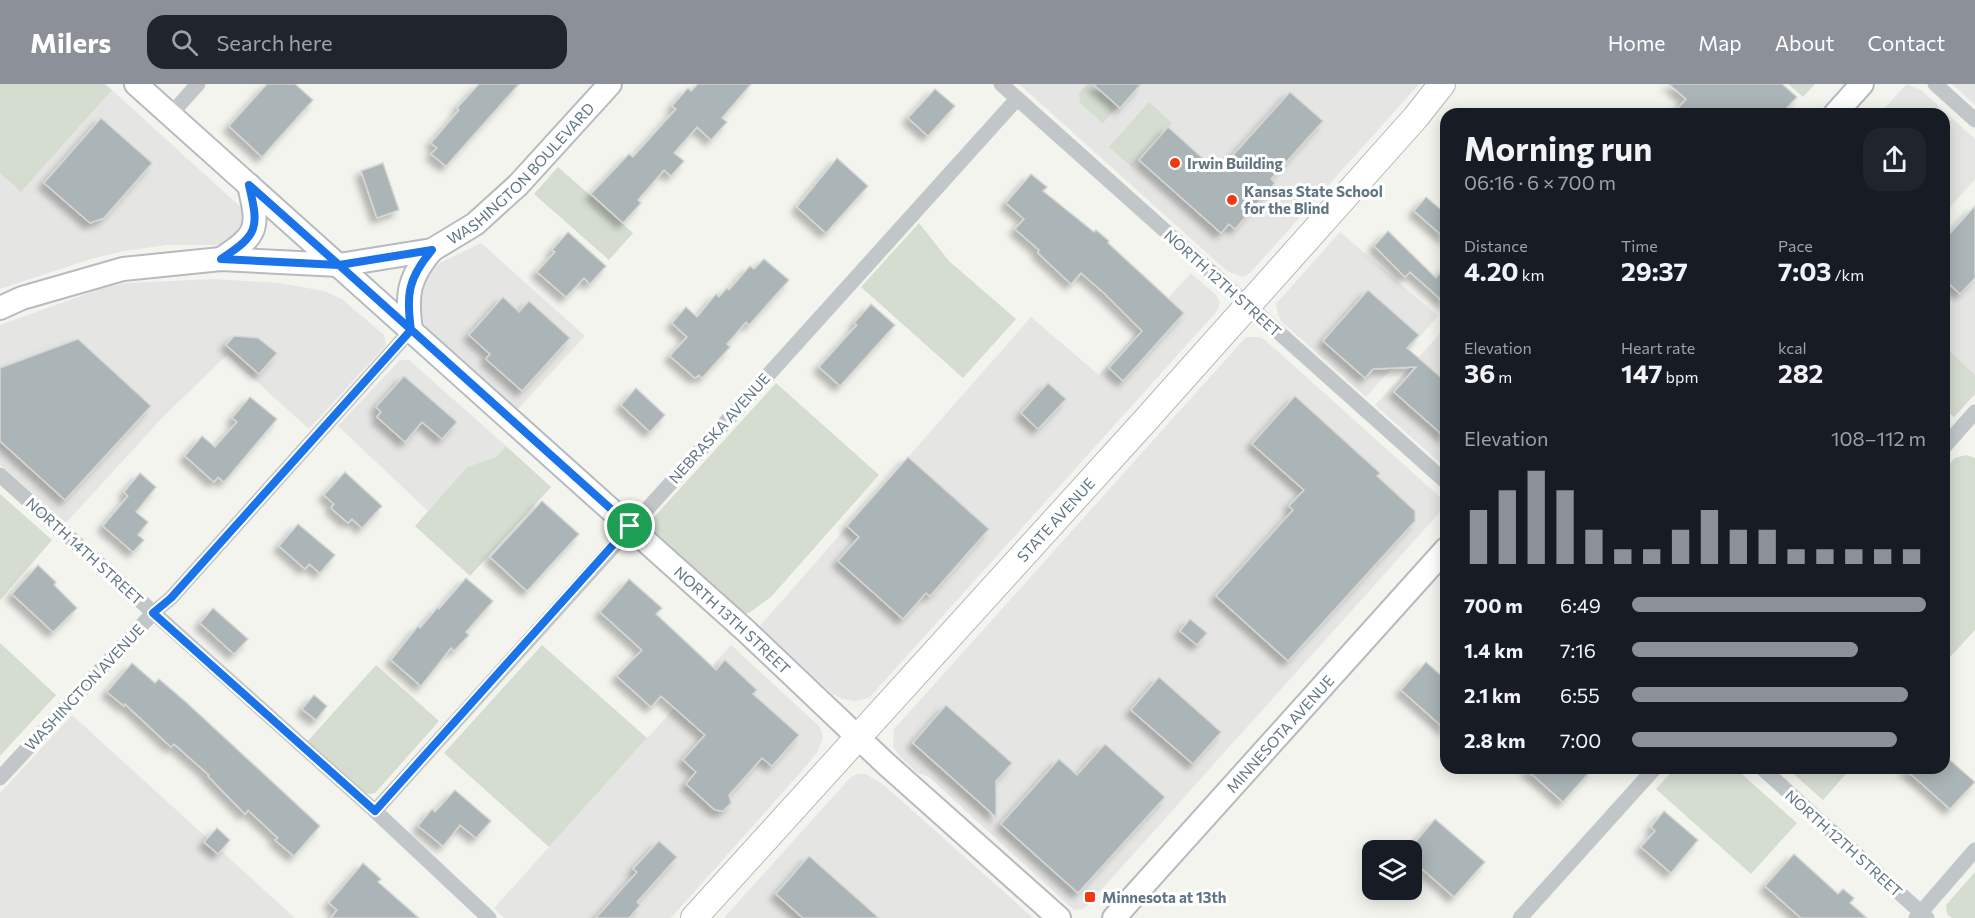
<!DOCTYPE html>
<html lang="en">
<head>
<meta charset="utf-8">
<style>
	:root { --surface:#171b24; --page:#20242c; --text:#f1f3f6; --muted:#9ea1a6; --accent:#8c9099 }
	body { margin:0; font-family:Commissioner,sans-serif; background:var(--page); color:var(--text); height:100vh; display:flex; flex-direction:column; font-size:22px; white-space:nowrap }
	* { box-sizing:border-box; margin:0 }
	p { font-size:20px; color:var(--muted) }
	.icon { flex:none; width:33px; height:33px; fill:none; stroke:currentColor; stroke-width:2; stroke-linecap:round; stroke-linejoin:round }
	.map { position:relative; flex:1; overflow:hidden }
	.sheet { position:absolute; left:1440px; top:24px; width:510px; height:666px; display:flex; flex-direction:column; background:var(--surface); border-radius:18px; box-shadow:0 3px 15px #0003 }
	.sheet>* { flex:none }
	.controls { position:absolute; left:1362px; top:756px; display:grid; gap:12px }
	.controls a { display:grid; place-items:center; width:60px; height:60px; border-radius:12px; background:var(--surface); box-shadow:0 3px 15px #0003; font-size:30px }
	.pin { position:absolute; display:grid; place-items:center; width:51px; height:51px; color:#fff; margin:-26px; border:3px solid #fff; border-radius:50%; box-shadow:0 2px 6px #0007 }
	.round { display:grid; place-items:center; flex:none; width:63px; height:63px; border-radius:18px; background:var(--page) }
	.head { display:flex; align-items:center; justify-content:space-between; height:102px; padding:0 24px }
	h1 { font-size:33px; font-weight:700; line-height:45px }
	.metrics { display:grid; grid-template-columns:repeat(3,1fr); gap:9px; height:102px; padding:6px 24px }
	.metrics div { display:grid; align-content:center }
	.metrics b { font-size:26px; font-weight:700 }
	.metrics small { font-size:16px; font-weight:400 }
	.metrics p { font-size:16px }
	.chart { height:168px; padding:12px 24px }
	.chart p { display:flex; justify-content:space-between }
	.chart svg { width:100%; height:108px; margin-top:6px; stroke:var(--accent); stroke-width:6 }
	ul { padding:0 24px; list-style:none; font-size:20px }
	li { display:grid; grid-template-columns:96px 72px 1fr; align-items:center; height:45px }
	li i { height:15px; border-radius:8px; background:var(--accent) }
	header { display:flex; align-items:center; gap:36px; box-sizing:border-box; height:84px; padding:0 30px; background:var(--accent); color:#fff }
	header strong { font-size:28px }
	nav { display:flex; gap:33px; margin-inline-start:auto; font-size:21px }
	.search { width:420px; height:54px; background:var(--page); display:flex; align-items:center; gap:15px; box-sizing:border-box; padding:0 21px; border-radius:18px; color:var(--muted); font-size:22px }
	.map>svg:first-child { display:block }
</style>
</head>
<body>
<header>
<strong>Milers</strong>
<div class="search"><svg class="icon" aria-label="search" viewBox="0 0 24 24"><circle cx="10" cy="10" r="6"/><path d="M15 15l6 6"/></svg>Search here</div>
<nav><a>Home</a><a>Map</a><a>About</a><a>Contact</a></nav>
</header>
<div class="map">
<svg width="1975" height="834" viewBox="0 0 1975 834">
	<defs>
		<filter id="shadow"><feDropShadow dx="-5.5" dy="5.5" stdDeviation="3" flood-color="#0004"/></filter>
	</defs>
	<rect width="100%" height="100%" fill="#f4f4ef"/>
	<g fill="#e5e5e3">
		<path d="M1019,0H1419L1250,189L1242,193L1227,187Z"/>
		<path d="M1907,0L1921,6L1975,55V95L1944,130V30H1879Z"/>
		<path d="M1952,0H1975V21Z"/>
		<path d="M112,6L247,129L249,141L228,161H167L124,167L91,175L0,205V89L21,108Z"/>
		<path d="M1975,123V291L1944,262V157Z"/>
		<path d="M1340,148L1438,232L1366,313L1282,238L1278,231L1276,220Z"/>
		<path d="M481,159L585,252L517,326L428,246L420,232L421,205L431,187L440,179Z"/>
		<path d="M1191,189L1216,211L1220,218L1217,227L869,614L856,617L842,615L833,610L759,543L1031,233L1099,291Z"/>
		<path d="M214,195L280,199L324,207L342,215L384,251L386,261L309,345L227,271L162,334L66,439L0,381V241L100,205L127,199Z"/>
		<path d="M1446,243V384L1375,321Z"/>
		<path d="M1246,253H1260L1266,257L1439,412L1441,416L1440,428L1084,825L1074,826L929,693L918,689L900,673L893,662L894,645Z"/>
		<path d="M400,276H409L506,362L496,373L467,383L428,427L338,342Z"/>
		<path d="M731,561L820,643L823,654L818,667L807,681L671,834H504L494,824Z"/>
		<path d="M72,631L295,834H0V709Z"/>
		<path d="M858,690H866L884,701L1033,834H724L851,693Z"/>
	</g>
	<g fill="#d5dcd0">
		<path d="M0,0H105L112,6L21,108L0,89Z"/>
		<path d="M1087,0H1093L1118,22L1103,39L1080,19L1079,9Z"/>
		<path d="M1788,0H1815L1803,13Z"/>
		<path d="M1149,18L1172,39L1132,83L1109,63Z"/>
		<path d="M558,83L633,149L609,176L534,110Z"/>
		<path d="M919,139L949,177L1016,235L963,294L861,203Z"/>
		<path d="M1944,262L1975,291V310L1954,333L1944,325Z"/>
		<path d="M776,299L879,391L771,513L749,529H743L651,447L650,442L655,432Z"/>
		<path d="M506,362L551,403L470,492L415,442L467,383L496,373Z"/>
		<path d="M1966,371L1975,374V546L1951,572L1944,566V386L1955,374Z"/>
		<path d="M0,410L52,456L0,516Z"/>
		<path d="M0,559L56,611L0,672Z"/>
		<path d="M542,561L647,654L549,763L444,669Z"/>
		<path d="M376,581L439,637L375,709L369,710L362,708L307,658Z"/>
		<path d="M1675,684H1735L1797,739L1751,790L1656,705Z"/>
		<path d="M1787,684H1851L1823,716Z"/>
		<path d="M1975,788V834H1952L1947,830L1946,821Z"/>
	</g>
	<g fill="#abb5b8" stroke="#d5d5d2" stroke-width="1.5" filter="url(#shadow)">
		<path d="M267,0H295L313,16L262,73L229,42Z"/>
		<path d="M479,0H519L446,82L431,70L437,64L431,59L459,26L457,24Z"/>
		<path d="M698,0H751L722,34L727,38L711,56L697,43L674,69L684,77L671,92L664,86L638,116L641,119L623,139L591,110L629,70L633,73L676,25L672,22L688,4L691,7Z"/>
		<path d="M1093,0H1141L1120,24Z"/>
		<path d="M1669,0H1782L1797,13L1781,30H1673L1686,15Z"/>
		<path d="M935,5L955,22L928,52L908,34Z"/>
		<path d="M1290,8L1323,37L1271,95L1275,99L1235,145L1229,140L1221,149L1139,76L1168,43L1218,88Z"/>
		<path d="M101,34L152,79L104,134L90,139L44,99Z"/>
		<path d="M837,74L868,102L826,149L797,123Z"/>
		<path d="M383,79L399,126L377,134L361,87Z"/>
		<path d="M1031,90L1047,103L1043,107L1094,148L1096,146L1109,157L1108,159L1184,229L1123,297L1109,284L1142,247L1104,209L1081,189L1071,200L1038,169L1039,166L1015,145L1024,135L1006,119Z"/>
		<path d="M1426,113L1446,130V155L1414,127Z"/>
		<path d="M1975,122V194L1960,210L1944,195V156Z"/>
		<path d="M1388,147L1436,194L1446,182V220L1410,188L1405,193L1374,162Z"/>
		<path d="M568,148L606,182L590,200L584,194L566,213L537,188L555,168L552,166Z"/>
		<path d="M764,175L789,196L749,241L746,238L727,260L730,263L702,294L699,291L695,294L670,272L687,253L672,239L686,223L697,233L716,210L719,213L727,204L729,206L750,182L754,185Z"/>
		<path d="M1368,206L1419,251L1407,264L1446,298V354L1394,308L1416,283L1373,285L1365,294L1323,257Z"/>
		<path d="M503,213L519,228L529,217L570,254L522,307L486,275L490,270L469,251Z"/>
		<path d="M871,220L895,241L840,302L819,283L857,241L854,239Z"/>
		<path d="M234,252L258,254L277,269L259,290L226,261Z"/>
		<path d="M78,255L151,322L65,416L0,357V284Z"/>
		<path d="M404,292L457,338L442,355L422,338L405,358L377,333L381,328L376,323Z"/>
		<path d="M1048,299L1066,315L1038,345L1021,329Z"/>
		<path d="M636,304L665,331L650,348L621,321Z"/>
		<path d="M1295,312L1380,389L1377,392L1415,427V437L1288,577L1216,512L1293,426L1289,422L1304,406L1252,360Z"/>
		<path d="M250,313L277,335L224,398L218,393L214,398L185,372L202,352L215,363L237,338L232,334Z"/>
		<path d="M908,373L989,445L930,512L926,509L903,535L838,477L859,453L847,442Z"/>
		<path d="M345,388L382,422L362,444L352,435L348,439L331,424L334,420L324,411Z"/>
		<path d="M140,389L156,403L136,428L148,438L138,451L144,456L133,468L103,442L128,412L124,408Z"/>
		<path d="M542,417L579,450L527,507L490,473Z"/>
		<path d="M298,440L335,471L320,489L309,480L305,485L279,462Z"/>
		<path d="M38,481L56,498L54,501L77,524L53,548L12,510Z"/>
		<path d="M466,494L493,517L466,548L469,551L454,567L451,564L421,602L391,576L418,542L420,544L438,523L439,525Z"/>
		<path d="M629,495L662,524L656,530L716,586L725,576L757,606L753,610L799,651L772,682L762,674L729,711L731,719L723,727L715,726L686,700L696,688L683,676L705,651L661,612L651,623L617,592L642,566L600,528Z"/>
		<path d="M213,524L248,555L234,570L200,539Z"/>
		<path d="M1190,535L1207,549L1197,561L1180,547Z"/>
		<path d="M1426,578L1446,596V646L1401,606Z"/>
		<path d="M132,579L155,599L159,595L187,619L320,742L294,772L275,756L278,754L248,726L245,730L208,692L209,691L174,660L171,663L125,620L124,622L107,608Z"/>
		<path d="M1159,593L1221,648L1193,680L1131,626Z"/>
		<path d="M314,611L327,622L316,636L302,625Z"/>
		<path d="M946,621L1012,679L996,697V733L913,659Z"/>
		<path d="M1105,660L1165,713L1078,809L1001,740L1059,675L1077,691Z"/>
		<path d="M1944,671L1975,698L1950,725L1904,684H1944Z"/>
		<path d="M1525,684H1593L1563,718Z"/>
		<path d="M455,706L491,737L476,754L460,741L443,762L418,742L432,725L435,728Z"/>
		<path d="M1664,727L1698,756L1671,789L1641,763L1655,747L1651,743Z"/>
		<path d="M1435,735L1485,778L1454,813L1412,776V762Z"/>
		<path d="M217,744L230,756L218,770L204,758Z"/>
		<path d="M659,757L677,773L637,818L640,821L629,834H596L637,788L633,785Z"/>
		<path d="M1794,770L1838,810L1843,805L1854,814L1850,819L1867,834H1801L1765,802Z"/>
		<path d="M809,772L879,834H803L776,810Z"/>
		<path d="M363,779L381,795L378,798L419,834H331L337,826L329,819Z"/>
	</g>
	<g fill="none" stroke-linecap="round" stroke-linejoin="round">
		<g stroke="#b5bbbf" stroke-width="26">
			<g id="secondary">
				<path id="s1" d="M136,0L746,547L885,679L1059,834"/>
				<path d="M1835,30L1862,0"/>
				<path d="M221,175C259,150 259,144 249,101"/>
				<path id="s2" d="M0,224L22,214L123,185L221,175L339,181L432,166L475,140L518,101L610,0"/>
				<path d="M411,246C406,211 408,194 432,166"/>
				<path id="s3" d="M1114,834L1446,465"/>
			</g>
		</g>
		<g stroke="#b4b9bc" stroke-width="28">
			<g id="primary">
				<path id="s4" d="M694,834L1144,338L1416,33L1442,0"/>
			</g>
		</g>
		<g stroke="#c1c6c8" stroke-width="15">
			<path d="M1001,0L1446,398"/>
			<path d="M1935,0L1975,36"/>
			<path d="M171,30L198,0"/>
			<path d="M1944,363L1975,328"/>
			<path d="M0,391L375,727L489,834"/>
			<path d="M1762,684L1927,834"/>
			<path d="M0,694L153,529L171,514L411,246"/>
			<path d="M375,727L1017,15"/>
			<path d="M1520,834L1655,684"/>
			<path d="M1916,834L1975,766"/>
		</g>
		<use href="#secondary" stroke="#fff" stroke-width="22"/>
		<use href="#primary" stroke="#fff" stroke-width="26"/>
	</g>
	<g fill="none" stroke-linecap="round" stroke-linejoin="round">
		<g stroke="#fff" stroke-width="12">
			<path id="route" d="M630,442L339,181L221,175C259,150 259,144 249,101L339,181L432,166C408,194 406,211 411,246L171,514L153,529L375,727L630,442"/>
		</g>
		<use href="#route" stroke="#1a73e8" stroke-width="8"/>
	</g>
	<g fill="#f33711" stroke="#fff" stroke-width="2">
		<circle cx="1175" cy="79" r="6"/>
		<circle cx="1232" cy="116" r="6"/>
		<rect x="1084" y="807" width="12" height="12" rx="3"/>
	</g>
	<g text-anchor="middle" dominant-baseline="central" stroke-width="6" stroke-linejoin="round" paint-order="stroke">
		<g font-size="15" font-weight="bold" fill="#607683" stroke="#fff" text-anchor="start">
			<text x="1187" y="79">Irwin Building</text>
			<text x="1244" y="107">Kansas State School<tspan x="1244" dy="17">for the Blind</tspan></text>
			<text x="1102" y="813">Minnesota at 13th</text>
		</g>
		<g font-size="15" fill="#607683" stroke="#fff">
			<text stroke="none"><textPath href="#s2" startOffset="558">WASHINGTON BOULEVARD</textPath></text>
			<text transform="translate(1223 199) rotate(42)">NORTH 12TH STREET</text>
			<text transform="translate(719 344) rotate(-48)">NEBRASKA AVENUE</text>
			<text stroke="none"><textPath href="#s4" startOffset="538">STATE AVENUE</textPath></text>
			<text transform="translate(85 467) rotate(42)">NORTH 14TH STREET</text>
			<text stroke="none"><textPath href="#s1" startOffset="802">NORTH 13TH STREET</textPath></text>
			<text transform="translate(84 603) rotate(-47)">WASHINGTON AVENUE</text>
			<text stroke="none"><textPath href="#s3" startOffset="248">MINNESOTA AVENUE</textPath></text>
			<text transform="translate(1844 759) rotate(42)">NORTH 12TH STREET</text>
		</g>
	</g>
</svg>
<div class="controls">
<a><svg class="icon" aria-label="layers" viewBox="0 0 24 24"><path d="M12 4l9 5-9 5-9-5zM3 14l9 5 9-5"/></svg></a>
</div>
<div class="pin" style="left:630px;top:442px;background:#1e9e55"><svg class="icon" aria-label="arrive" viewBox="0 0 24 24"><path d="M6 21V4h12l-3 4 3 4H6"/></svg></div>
<section class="sheet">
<div class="head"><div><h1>Morning run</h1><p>06:16 · 6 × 700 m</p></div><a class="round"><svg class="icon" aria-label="share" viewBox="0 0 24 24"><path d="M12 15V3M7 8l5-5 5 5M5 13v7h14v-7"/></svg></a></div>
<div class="metrics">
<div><p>Distance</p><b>4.20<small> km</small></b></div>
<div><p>Time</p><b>29:37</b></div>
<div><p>Pace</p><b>7:03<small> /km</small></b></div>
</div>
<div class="metrics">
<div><p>Elevation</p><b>36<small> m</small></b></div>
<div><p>Heart rate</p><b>147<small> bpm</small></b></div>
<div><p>kcal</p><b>282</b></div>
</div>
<div class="chart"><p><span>Elevation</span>108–112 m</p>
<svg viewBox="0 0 160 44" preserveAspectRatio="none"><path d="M5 44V22M15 44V14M25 44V6M35 44V14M45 44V30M55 44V38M65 44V38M75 44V30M85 44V22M95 44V30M105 44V30M115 44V38M125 44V38M135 44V38M145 44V38M155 44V38"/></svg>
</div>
<ul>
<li><b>700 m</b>6:49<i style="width:100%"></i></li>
<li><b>1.4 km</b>7:16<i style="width:77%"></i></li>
<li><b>2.1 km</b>6:55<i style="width:94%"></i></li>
<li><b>2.8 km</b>7:00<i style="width:90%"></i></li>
</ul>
</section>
</div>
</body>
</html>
